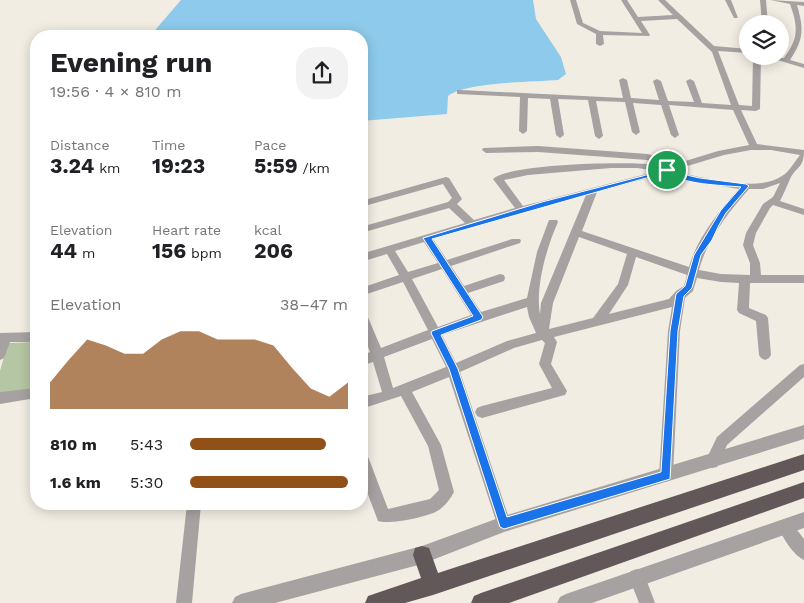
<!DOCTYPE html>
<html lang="en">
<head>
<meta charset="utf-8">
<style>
	:root { --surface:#fff; --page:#f2f2f2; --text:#202124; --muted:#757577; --accent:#905018 }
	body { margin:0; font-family:"Work Sans",sans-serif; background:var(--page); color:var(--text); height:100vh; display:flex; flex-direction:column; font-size:19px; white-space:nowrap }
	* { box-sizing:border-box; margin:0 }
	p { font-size:16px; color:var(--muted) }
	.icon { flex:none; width:28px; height:28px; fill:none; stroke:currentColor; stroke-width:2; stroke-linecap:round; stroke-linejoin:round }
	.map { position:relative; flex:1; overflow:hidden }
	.sheet { position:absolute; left:30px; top:30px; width:338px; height:480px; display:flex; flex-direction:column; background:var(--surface); border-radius:20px; box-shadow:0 2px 12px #0003 }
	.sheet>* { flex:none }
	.tools { position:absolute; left:739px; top:15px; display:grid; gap:10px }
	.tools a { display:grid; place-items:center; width:50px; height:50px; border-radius:50%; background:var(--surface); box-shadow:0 2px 12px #0003; font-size:25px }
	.pin { position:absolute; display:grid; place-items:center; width:42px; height:42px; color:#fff; margin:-21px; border:2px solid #fff; border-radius:50%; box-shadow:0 1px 5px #0007 }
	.round { display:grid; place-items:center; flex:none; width:52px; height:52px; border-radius:20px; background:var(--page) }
	.headline { display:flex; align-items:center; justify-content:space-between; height:85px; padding:0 20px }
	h1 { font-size:28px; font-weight:700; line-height:38px }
	.stats { display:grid; grid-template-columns:repeat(3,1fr); gap:8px; height:85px; padding:5px 20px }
	.stats div { display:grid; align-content:center }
	.stats b { font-size:21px; font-weight:700 }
	.stats small { font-size:14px; font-weight:400 }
	.stats p { font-size:14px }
	.chart { height:140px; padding:10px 20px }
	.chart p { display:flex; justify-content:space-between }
	.chart svg { width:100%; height:90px; margin-top:5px; fill:var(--accent); opacity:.7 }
	ul { padding:0 20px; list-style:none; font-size:16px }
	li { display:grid; grid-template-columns:80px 60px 1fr; align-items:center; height:38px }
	li i { height:12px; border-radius:6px; background:var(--accent) }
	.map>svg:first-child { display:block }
</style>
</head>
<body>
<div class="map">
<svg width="804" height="603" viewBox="0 0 804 603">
	<rect width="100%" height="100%" fill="#f2ede3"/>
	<path fill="#b5c6a4" d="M36,342V389L0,394V371L8,343Z"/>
	<path fill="#8ecaeb" d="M181,0H533L536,19L561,57L566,74L558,80C533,82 465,82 448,96L447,114L361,121V36H150Z"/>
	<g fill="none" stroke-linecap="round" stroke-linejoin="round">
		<g fill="#a7a2a2" fill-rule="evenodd">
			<path d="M570,0H576L583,23L600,31L642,33L621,0H627L638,17L673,15L658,0H665L714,46L748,49V53L718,51L739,105L752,106L753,56H761L760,109L756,111L741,110L757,144L804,150C804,169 797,165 790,179C787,186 784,193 780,201L804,209V215L773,205L770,208L756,233L753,245L760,263L761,275H804V283H750L749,308L766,315L768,318L771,355L769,358L765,360L761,358L759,355L756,321L739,313L737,310L739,283L721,282L697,278L693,291L685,298L680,331L673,475L671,480L666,482L661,480L659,475L668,331L672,307L554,337L557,342L551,364L567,391L565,395L561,396L482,418L477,416L475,412L477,408L482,406L552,388L539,364L545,343L542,340L514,348L460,372L511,524L509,529L504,531L499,529L497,524L449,377L412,392L441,445L454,492C451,498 445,506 439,510C429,517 388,525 378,521L361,476V453L367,454L388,509L430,499L439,490L428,446L401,396L361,409V397L382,392L373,362L361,366V356L370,352L361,327V311L365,312L367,315L381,348L428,330L403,282L361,296V288L399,275L387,254L361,262V254L465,223L449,208L361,233V227L448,202L452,198L443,184L361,207V201L446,177L449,178L462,199L457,204L474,220L515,208L493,179C511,163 632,161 658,165L647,160L538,152L486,153L482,150L483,148L538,146L648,154L660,158L669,166L718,151L749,145L733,110L669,105L679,135L675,138L671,135L661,105L633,103L640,132L636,135L632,132L625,102L596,101L603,136L599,139L595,136L588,100L558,99L564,135L560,138L556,135L550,99L528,98L527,131L523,134L519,131L520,97L457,94V90H460L623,98L619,80L623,78L627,80L631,98L659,100L653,81L657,79L661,81L668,101L694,102L686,81L690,79L694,81L702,103L731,105L712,52L677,19L641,21L650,35L649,36L603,35L604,44L600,46L596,44V34L577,24ZM751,150H771L800,155C795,161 789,172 782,176C757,193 706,177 678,173L674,170L724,155ZM611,168H637L658,171L523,206L504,180L528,175ZM667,173L675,178L739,189C719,211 697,238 689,267L582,231L597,192ZM780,183L773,197L763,204L746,233L743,245L750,263V275L721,274L699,270C707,239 728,213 749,189H763ZM586,195L541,303L540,314C535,287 547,246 558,222L557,220H549L537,252L527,298L481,312L468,293L504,281L505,278L504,275L500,274L464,286L451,266L520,243L521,241L520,239H512L447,260L433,239ZM579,237L627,254L618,284L593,318L549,329L553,303ZM424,242L438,263L408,272L395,251ZM636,257L687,275L684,286L676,291L669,299L609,314L628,285ZM442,269L471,315L438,327L412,279ZM527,307L529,317L536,333L507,341L456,363L442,335ZM432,339L446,367L393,388L384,357Z"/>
			<path d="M725,0H731L738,18H734Z"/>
			<path d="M760,0H766L768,24H762Z"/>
			<path d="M770,0L804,2V6L797,5C804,29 804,39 790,60L804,64V68L764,56L784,58C799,38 798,27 790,4Z"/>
			<path d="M36,332V342H10L4,358L0,360V333Z"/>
			<path d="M804,364V377L727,445L717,467L712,468L707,467L705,462L717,437L800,365Z"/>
			<path d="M36,388V398L0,404V392Z"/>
			<path d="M187,504H201L192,603H176Z"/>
			<path d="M785,519L790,521L804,539V560C793,555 782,537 778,526L780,521Z"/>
			<path d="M637,569L643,571L655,603H639L629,577L631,571Z"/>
		</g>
		<g fill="#a7a2a2" fill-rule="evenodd">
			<path d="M804,425V439L504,532L422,564L275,603H232L235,597L241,594L422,546L504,516Z"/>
			<path d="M804,512V528L592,603H557L560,597L566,594Z"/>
		</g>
		<g fill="#625859" fill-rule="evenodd">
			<path d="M804,454V470L433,595L405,603H365L368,596L421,578L413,555L415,548L422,546L429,548L438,573Z"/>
			<path d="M804,482V498L509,603H471L474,596L481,593Z"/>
		</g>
	</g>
	<path fill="#1a73e8" stroke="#fff" fill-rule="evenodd" d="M667,168L677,173L700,178L746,184L749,186L726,213L719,225L712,240L701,255L692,288L684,296L678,331L670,479L504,529L500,527L449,369L431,333L432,331L473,316L423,238L542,202L658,172ZM667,172C684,185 720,185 741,187L721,210L694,255L685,286L676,294L670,331L661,472L507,517L458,369L441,335L481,320L483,317L432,239Z"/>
</svg>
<div class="tools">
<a><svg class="icon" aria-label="layers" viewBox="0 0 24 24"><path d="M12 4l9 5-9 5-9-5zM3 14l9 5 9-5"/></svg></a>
</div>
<div class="pin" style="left:667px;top:170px;background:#1e9e55"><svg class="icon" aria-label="arrive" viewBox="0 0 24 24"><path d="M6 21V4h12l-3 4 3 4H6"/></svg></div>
<section class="sheet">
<div class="headline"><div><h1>Evening run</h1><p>19:56 · 4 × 810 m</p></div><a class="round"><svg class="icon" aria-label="share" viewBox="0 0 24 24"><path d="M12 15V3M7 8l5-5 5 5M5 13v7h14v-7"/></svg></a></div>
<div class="stats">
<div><p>Distance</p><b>3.24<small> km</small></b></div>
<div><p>Time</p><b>19:23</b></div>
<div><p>Pace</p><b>5:59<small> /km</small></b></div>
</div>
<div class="stats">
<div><p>Elevation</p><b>44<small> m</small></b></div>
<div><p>Heart rate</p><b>156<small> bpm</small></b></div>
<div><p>kcal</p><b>206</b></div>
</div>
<div class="chart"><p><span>Elevation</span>38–47 m</p>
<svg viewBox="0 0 160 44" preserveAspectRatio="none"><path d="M0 44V31L10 20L20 10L30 13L40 17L50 17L60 10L70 6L80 6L90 10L100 10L110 10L120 13L130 24L140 34L150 38L160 31V44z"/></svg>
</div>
<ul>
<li><b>810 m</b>5:43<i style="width:86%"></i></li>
<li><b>1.6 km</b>5:30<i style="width:100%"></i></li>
</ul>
</section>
</div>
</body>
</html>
